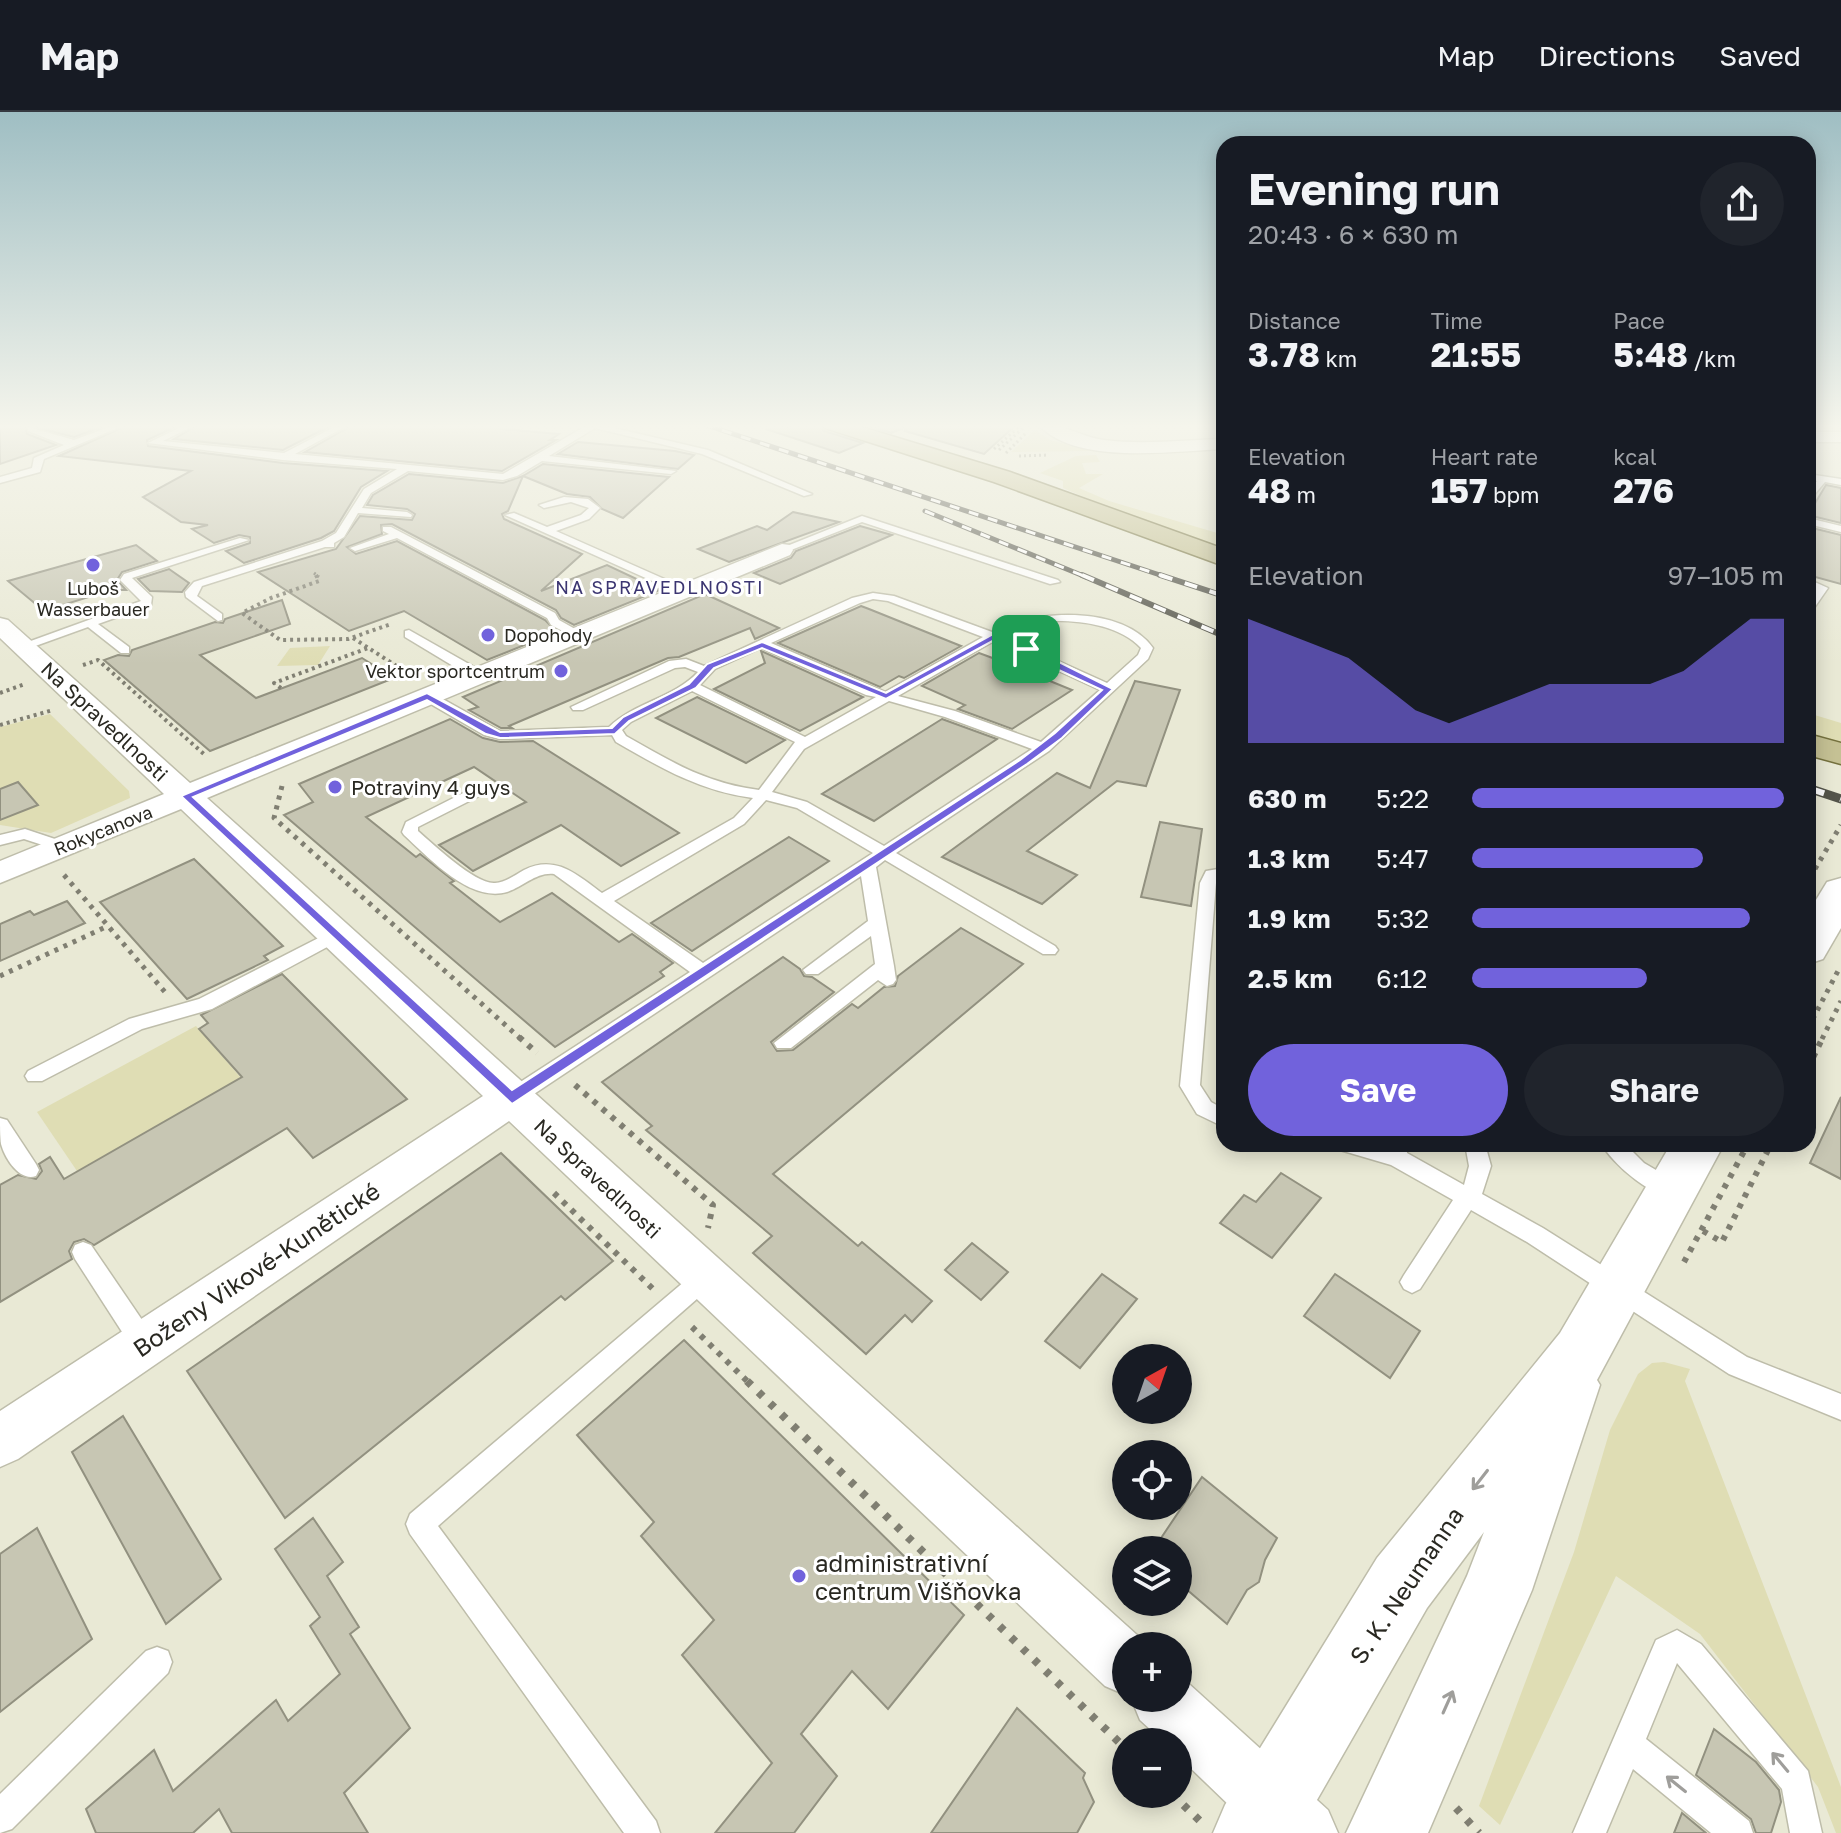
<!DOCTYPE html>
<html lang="en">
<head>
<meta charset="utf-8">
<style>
	:root { --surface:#171b24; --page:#20242c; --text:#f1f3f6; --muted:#9ea1a6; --line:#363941; --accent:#7162dc }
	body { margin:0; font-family:"Golos Text",sans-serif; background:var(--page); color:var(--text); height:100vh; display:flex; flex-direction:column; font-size:30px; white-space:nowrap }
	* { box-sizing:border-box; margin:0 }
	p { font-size:26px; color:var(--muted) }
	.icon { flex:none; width:44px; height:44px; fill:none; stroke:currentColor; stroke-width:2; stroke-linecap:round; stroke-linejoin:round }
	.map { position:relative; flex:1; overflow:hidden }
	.side { position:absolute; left:1216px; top:24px; width:600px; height:1016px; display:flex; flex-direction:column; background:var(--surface); border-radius:24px; box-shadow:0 4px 20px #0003 }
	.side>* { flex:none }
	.needle { width:52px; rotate:40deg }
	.buttons { position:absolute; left:1112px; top:1232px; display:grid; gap:16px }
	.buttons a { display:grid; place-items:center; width:80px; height:80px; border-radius:50%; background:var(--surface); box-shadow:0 4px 20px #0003; font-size:40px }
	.pin { position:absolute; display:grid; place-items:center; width:68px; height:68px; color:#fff; margin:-34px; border-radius:16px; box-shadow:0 4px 12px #0006 }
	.round { display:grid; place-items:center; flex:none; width:84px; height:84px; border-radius:42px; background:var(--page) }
	.headline { display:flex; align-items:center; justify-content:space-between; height:136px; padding:0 32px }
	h1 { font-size:44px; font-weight:700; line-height:60px }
	.metrics { display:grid; grid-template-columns:repeat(3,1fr); gap:12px; height:136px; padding:8px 32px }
	.metrics div { display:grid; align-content:center }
	.metrics b { font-size:34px; font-weight:700 }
	.metrics small { font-size:22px; font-weight:400 }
	.metrics p { font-size:22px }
	.chart { height:224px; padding:16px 32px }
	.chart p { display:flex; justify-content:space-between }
	.chart svg { width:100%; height:144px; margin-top:8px; fill:var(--accent); opacity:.7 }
	.button { display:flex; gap:16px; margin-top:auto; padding:16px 32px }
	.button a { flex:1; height:92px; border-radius:48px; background:var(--accent); color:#fff; font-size:32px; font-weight:700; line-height:92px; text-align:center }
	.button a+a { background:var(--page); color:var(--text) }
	ul { padding:0 32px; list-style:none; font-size:26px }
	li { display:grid; grid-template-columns:128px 96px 1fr; align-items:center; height:60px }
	li i { height:20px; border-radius:10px; background:var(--accent) }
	header { display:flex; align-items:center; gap:48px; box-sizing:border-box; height:112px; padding:0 40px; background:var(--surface); border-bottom:2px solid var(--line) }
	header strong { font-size:38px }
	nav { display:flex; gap:44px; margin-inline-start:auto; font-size:28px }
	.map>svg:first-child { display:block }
</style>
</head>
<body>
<header>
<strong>Map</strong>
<nav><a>Map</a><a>Directions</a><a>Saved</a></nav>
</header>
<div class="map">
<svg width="1841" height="1721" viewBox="0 0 1841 1721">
	<rect width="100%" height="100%" fill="#e9e9d5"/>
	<g fill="#dfddb4">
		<path d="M1035,318L1050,328L1091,339L1011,340Z"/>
		<path d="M1096,343L1100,350L1082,351L1086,362H1103L1079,376L1109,389L1224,423V439L1144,411L1063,376V369L1040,361L1076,344Z"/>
		<path d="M330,534L318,553L277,554L290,536Z"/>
		<path d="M1808,601L1841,611V634L1808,623Z"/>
		<path d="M50,602L129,679L130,686L51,721L0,713V615Z"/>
		<path d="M196,914L241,966L77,1059L37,1000Z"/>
		<path d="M1664,1250L1690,1257L1685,1269L1841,1675V1721H1836L1818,1675L1700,1522L1616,1464L1500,1713L1479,1694L1574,1440L1610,1318L1638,1262L1652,1251Z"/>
	</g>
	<g fill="#c7c6b3" stroke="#929180" stroke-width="2">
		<path d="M0,312H110L74,325L26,313L27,322L56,333L0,352Z"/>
		<path d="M130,312H181L147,328L148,334L283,351L387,359L361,375L334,419L321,426L244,451L226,439L250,431V425L239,423L214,431L192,417L208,413L181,410L143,385L191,359L59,344Z"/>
		<path d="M200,312H334L283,338L174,327Z"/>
		<path d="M767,312H819L824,319L863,331L839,341L766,317Z"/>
		<path d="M861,312H1017L984,342L905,319L906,315L891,321Z"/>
		<path d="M353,313L512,312L503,317L559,322L550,328H556L502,359L305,340Z"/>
		<path d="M578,330L675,339L694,343L678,357L558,342Z"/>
		<path d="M543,352L669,365L623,406L602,397L590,385L567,382L523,364Z"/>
		<path d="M409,362L503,371L523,364L508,399L502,402L504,407L582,442L541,479L607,453L660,478L574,513L561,506L556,498L392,412L381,413L382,422L347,435L356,442L397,429L545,508L557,520L487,548L404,499L349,519L258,460L336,437L360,404L412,408L415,402L407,397L367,393L373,383Z"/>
		<path d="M1826,373L1841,376V411L1808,403Z"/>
		<path d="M793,400L839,410L729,450L698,437L757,414L767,418Z"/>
		<path d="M860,414L892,423L780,472L754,461L791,446L796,439Z"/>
		<path d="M1808,415L1841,423V472L1808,463Z"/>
		<path d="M136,433L157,449L122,460L117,468L126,478H111L44,499L8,469Z"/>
		<path d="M169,457L189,471L182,480L150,479L138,467Z"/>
		<path d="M705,482L779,516L755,527L750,516L679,545L668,546L509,614L512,616H501L469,598L478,595L463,585Z"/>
		<path d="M282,488L290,512L200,543L256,586L362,546L394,566L210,639L104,548L118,543L129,544L132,538L215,510L223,511L225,507Z"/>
		<path d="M861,494L869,497L961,534L904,566L899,564L880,575L778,531Z"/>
		<path d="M761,539L863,585L800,619L714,577L765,551Z"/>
		<path d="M979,541L1006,551L1072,578L1012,617L958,597L965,593L922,574Z"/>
		<path d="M1135,569L1180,578L1146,674L1117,669L1027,739L1077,763L1042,792L942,745L1057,661L1090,676Z"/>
		<path d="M697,585L785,628L746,651L656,606Z"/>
		<path d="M450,607L483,626L500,630L533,629L679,721L621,754L561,713L473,759L439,733L526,690L474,655L366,705L416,745L420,742L454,769L450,771L500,810L552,781L619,830L632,822L673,851L660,860L664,864L555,935L284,703L313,690L299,672Z"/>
		<path d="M942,607L997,627L874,709L822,682Z"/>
		<path d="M18,670L38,693L0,708V677Z"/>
		<path d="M1160,710L1202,717L1191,794L1141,785Z"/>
		<path d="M789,725L829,749L692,839L651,811Z"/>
		<path d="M194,747L283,834L264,844L268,848L187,887L100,790Z"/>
		<path d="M67,789L85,811L0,849V812L30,799L34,803Z"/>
		<path d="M961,816L1023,852L773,1062L858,1134L862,1130L932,1189L912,1210L905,1203L866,1242L753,1141L772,1124L646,1018L652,1014L602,970L783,845L800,857L804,864L812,865L834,880L771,930L777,939L793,938L852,892L858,896L884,875L895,874L898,864Z"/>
		<path d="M282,862L407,987L313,1046L287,1016L94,1133L84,1127L74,1130L69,1139L72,1147L0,1190V1073L18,1063L36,1067L42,1059L39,1052L50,1045L64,1067L242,965L199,917L208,911L201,903Z"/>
		<path d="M1841,985V1067L1810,1051Z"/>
		<path d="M501,1041L613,1149L565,1188L561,1184L285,1406L187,1259Z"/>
		<path d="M1281,1061L1321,1086L1272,1146L1220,1111L1244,1083L1256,1090Z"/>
		<path d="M972,1131L1008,1160L981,1188L945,1158Z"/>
		<path d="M1102,1162L1137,1187L1080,1256L1045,1229Z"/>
		<path d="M1335,1162L1420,1219L1390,1266L1304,1204Z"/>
		<path d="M684,1228L964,1503L888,1597L852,1559L801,1622L837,1664L794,1721H715L772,1651L682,1543L714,1508L641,1424L654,1410L577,1323Z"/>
		<path d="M123,1304L221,1467L166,1512L72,1340Z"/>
		<path d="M1202,1365L1277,1426L1265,1448L1259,1470L1247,1478L1227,1512L1178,1470V1438H1153Z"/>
		<path d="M313,1406L343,1450L327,1464L359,1515L350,1522L410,1616L344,1681L368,1721H232L219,1697L193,1721H96L86,1697L154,1638L173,1679L276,1588L288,1609L340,1562L310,1514L320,1505L275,1437Z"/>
		<path d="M37,1416L92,1527L0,1600V1442Z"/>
		<path d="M1017,1596L1085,1661L1083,1666L1094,1690L1077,1721H931Z"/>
		<path d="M1714,1617L1756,1650L1779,1678L1781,1690L1771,1721H1756L1751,1707L1696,1663Z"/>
		<path d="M1682,1701L1706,1721H1674Z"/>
	</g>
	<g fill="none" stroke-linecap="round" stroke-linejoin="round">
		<g stroke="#bebdaa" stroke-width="3">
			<g id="lane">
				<path d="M117,312H127L44,347L40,360L0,371V365L32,356L34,346L64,333L28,319V315L74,328Z"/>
				<path d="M187,312H197L163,329L284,341L340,312H350L295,342L503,362L586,314L583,312H597L708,338L812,382L804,384L702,342L595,316L549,344L676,359L671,362L542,349L517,364L503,368L408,359L371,381L362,396L407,400L412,403L411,405L358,401L344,425L334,431V435H325L202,474L197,484L222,502V508L218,509L186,485L185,480L194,470L322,429L336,421L364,377L397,357L283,348L148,331Z"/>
				<path d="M1808,362L1841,367V373L1825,370L1808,390V380L1817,369L1808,368Z"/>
				<path d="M564,385L588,387L600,396L589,407L556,419L687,477V481H679L505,403L514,401L547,415L581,403L589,396L571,390L544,396L539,393Z"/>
				<path d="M862,404L1058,468L1060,470L1050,472L862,410L786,440L777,438Z"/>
				<path d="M1808,406L1841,414V420L1808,412Z"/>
				<path d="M383,415H391L555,501L559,508L584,522L574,525L551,513L547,506L397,426L355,439L350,436L389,422L383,419Z"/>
				<path d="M240,426L249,428L132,466L152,485L151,493L98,512L129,535V541H121L88,515L27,537L17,534L141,489L120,468L124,462Z"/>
				<path d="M1808,467L1828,476L1812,499L1808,501V488L1815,477L1808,474Z"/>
				<path d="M873,481L894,484L992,520C1034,497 1123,493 1153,536L1148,547L1049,639L896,741L1055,834L1058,838L1055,842H1043L885,748L876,755L894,854L896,868L893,872L887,874L878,868L791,936H777L774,931L875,852L871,824L818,862H806L803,858L868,809L861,764L519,992L512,994L505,992L502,986L505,980L690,860L554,762C536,760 523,775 507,780C470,791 429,746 404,723L402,720L406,710L479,673H489V679L418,715V719C433,732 476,773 495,771C505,771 515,763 524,758C556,742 577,763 602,781L734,706L753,686C700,679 661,656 616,630L612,623L500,627L484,623L422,587V581H432L500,619L609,615C635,590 674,586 698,560L685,555L675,556L583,598H573L571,595L669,549L686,547L704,554L852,486ZM873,487L888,489L983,525L885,580L771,531L860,491ZM1050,509C1080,508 1120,513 1141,536L1138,543L1107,571L1003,524L1026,514ZM994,529L1100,578L1041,630L955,599L898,584ZM761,536L866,583L876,585L805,625L700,573L715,557ZM692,579L795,630L759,678C705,671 672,650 626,624L622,618L631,610ZM889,589L945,605L1032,637L884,734L807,690L772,680L804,637ZM766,688L797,696L873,741L703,851L614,789L744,712Z"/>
				<path d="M409,518L483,560L484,563L473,566L405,525V519Z"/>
				<path d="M25,717L70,732L72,735L64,740L24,727L0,733V723Z"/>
				<path d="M1224,756V766L1218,767L1216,771L1200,973L1211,990L1224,997V1015L1197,1002L1180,974L1200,771L1206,759Z"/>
				<path d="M336,817L342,819L345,823L342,827L212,897L142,917L42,969H28L25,964L28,959L129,907L199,887Z"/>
				<path d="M0,1006L7,1008L36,1052L39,1058L36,1064C20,1070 5,1047 1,1032C0,1025 0,1014 0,1006Z"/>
				<path d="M1337,1032H1406L1407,1041L1464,1073L1469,1054L1465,1032H1485L1491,1054L1482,1082L1543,1116L1747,1245L1841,1282V1308L1729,1262L1527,1130L1471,1098L1420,1177L1412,1181L1404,1177L1400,1170L1404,1163L1453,1088L1391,1053L1340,1038Z"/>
				<path d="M1602,1032H1625L1644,1051L1680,1072L1683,1078L1680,1084C1658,1092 1611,1051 1602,1032Z"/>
				<path d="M83,1130L91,1133L153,1224L156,1232L153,1240L144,1244L135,1240L75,1147L72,1140L75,1133Z"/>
				<path d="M706,1155L714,1158L718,1165L714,1172L438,1414L656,1709L660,1721H624L410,1422L406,1412L410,1402L698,1158Z"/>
				<path d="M1677,1518L1701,1532L1808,1659L1822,1721H1790L1782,1677L1677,1551L1646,1627L1749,1709L1753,1721H1711L1633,1657L1606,1721H1573L1656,1528Z"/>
				<path d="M157,1535L168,1539L172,1550L168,1561L12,1717L0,1721V1682L146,1539Z"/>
			</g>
		</g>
		<g stroke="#bebdaa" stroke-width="3">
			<g id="street">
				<path d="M1038,312C1061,310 1080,325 1104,328C1143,333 1184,328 1224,327V337C1174,339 1074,354 1038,312Z"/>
				<rect x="1808" y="320" width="33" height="10"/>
				<path d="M782,432L790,433L793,438L790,443L207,686L1147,1532L1148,1534H1126V1583L1105,1574L509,1009L18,1347L0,1355V1299L483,984L181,697L0,771V749L164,682L0,526V506L8,508L190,671Z"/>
				<path d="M1178,1562L1328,1698L1338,1721H1258L1178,1644V1630H1164L1140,1608L1131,1586H1178Z"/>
			</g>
		</g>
		<g stroke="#bebdaa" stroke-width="3">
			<g id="secondary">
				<path d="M1841,766V816L1823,847L1808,852V801L1827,770Z"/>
				<path d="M1671,1032H1724L1597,1268L1600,1273L1532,1478L1428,1721H1346L1467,1464L1484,1420L1427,1496L1298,1721H1213L1225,1693L1377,1446L1560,1221Z"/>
			</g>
		</g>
		<g stroke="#75713e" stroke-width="3">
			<g id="primary">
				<path d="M822,312H852L1010,360L1224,437V454L994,370L825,316Z"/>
				<path d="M1808,622L1841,631V652L1808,643Z"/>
			</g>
		</g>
		<g stroke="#807f72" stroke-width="3" stroke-dasharray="2 3" stroke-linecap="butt">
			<path d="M994,337L1022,312"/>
			<path d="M999,338L1024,315"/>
			<path d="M1006,341L1027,320"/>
			<path d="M1019,344L1049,343"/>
			<path d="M314,461L319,465"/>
		</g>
		<g stroke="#807f72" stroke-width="4" stroke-dasharray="3 4" stroke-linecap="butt">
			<path d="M316,463L319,469L271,486L242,501L280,528L348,527L391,512"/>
			<path d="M353,526L412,564"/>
			<path d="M83,553L98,548L205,643"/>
			<path d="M281,576L274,571L368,536"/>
			<path d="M0,581L25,572"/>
			<path d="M0,613L53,598"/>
		</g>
		<g stroke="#807f72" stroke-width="5" stroke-dasharray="4 6" stroke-linecap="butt">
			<path d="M282,674L274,706L521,927"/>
			<path d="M1815,757L1841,713"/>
			<path d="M64,763L165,880"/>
			<path d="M0,864L108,814"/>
			<path d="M1808,916L1839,857"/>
			<path d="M1822,927L1841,889"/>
		</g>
		<g stroke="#807f72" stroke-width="6" stroke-dasharray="5 7" stroke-linecap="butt">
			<path d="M519,925L537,941"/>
			<path d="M1808,956L1823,925"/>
			<path d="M575,973L713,1093L708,1116"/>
			<path d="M554,1081L653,1177"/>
			<path d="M1703,1119L1722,1130L1771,1032"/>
			<path d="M1684,1150L1748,1032"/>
			<path d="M692,1215L749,1271"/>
		</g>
		<g stroke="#807f72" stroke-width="8" stroke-dasharray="6 10" stroke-linecap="butt">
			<path d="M747,1269L1126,1637"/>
			<path d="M1172,1682L1200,1709"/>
			<path d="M1456,1696L1479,1721"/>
		</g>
		<use href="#lane" fill="#fff" fill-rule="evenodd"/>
		<use href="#street" fill="#fff" fill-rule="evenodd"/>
		<use href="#secondary" fill="#fff" fill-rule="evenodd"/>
		<use href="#primary" fill="#c5c194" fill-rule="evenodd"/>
		<g stroke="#54544a" stroke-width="5">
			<g id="rail-far2">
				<path d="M703,312L1166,465"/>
				<path d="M782,312L787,313"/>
				<path d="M925,399L1086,465"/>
			</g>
		</g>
		<g stroke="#54544a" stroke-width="6">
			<g id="rail-far1">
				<path d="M1082,463L1224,524"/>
				<path d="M1160,463L1224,484"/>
			</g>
		</g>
		<g stroke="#54544a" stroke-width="9">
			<path id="rail" d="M1808,676L1841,687"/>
		</g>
		<use href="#rail-far2" stroke="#fff" stroke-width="3" stroke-dasharray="10" stroke-linecap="butt"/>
		<use href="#rail-far1" stroke="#fff" stroke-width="4" stroke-dasharray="13" stroke-linecap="butt"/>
		<use href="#rail" stroke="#fff" stroke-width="6" stroke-dasharray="17" stroke-linecap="butt"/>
	</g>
	<defs><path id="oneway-shaft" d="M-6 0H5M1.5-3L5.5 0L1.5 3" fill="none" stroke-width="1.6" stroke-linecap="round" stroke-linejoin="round" transform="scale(2)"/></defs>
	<g stroke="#9f9e9b">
		<use href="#oneway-shaft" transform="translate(1480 1368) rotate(128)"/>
		<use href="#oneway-shaft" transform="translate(1448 1590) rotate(-66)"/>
		<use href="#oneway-shaft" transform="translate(1780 1650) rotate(-130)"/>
		<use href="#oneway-shaft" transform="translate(1676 1672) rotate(-141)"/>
	</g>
	<linearGradient id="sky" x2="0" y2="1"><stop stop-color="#9fbec3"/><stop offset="0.57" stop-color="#f5f5ec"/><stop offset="1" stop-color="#f5f5ec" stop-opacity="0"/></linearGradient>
	<rect width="1841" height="552" fill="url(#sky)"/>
	<path fill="#7162dc" stroke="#fff" stroke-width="2" fill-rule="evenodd" d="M993,522L1029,535L1113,577L1062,626L1027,652L512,992L181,684L427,581L500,620L612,616L623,605L689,572L707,552L762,530L886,581ZM994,528L1102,578L1055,621L1020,648L512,978L193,685L427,588L486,622L500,626L615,622L629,609L696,576L714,556L762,536L886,587Z"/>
	<g fill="#7162dc" stroke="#fff" stroke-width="3">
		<circle cx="93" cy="453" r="8"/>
		<circle cx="488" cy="523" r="8"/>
		<circle cx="561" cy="559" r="8"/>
		<circle cx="335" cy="675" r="8"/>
		<circle cx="799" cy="1464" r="8"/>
	</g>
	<g text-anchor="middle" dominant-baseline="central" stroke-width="6" stroke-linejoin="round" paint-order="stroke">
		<g font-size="18" letter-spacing="2" fill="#3b3571" stroke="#fff">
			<text x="660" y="475">NA SPRAVEDLNOSTI</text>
		</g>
		<g font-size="18" fill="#292821" stroke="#fff">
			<text x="93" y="476">Luboš<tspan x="93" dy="21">Wasserbauer</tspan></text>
			<text x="504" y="523" text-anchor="start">Dopohody</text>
			<text x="545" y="559" text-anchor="end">Vektor sportcentrum</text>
		</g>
		<g font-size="18" fill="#292821" stroke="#fff">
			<text transform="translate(103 718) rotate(-22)">Rokycanova</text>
		</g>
		<g font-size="20" fill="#292821" stroke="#fff">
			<text transform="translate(105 609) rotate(43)">Na Spravedlnosti</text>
			<text transform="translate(598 1066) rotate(43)">Na Spravedlnosti</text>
		</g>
		<g font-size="20" fill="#292821" stroke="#fff" text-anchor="start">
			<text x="351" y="675">Potraviny 4 guys</text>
		</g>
		<g font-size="24" fill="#292821" stroke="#fff">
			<text transform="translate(256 1157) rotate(-34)">Boženy Vikové-Kunětické</text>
			<text transform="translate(1406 1473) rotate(-56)">S. K. Neumanna</text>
		</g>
		<g font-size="24" fill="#292821" stroke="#fff" text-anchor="start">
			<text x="815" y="1450">administrativní<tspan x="815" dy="28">centrum Višňovka</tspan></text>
		</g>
	</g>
</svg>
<div class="buttons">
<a><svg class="needle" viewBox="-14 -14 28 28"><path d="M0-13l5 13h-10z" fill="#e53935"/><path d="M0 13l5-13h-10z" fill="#9ea1a6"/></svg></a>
<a><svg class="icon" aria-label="locate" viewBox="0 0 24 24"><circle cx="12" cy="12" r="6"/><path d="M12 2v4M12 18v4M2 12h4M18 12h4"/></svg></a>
<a><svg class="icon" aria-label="layers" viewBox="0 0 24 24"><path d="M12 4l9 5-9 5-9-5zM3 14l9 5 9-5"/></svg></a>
<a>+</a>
<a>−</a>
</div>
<div class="pin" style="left:1026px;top:537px;background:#1e9e55"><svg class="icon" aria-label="arrive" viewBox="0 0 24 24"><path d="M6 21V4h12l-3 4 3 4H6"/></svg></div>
<section class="side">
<div class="headline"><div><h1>Evening run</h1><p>20:43 · 6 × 630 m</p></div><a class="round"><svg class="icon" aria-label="share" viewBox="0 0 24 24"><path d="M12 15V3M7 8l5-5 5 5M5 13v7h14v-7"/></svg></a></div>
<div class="metrics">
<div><p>Distance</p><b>3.78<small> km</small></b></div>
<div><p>Time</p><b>21:55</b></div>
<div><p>Pace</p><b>5:48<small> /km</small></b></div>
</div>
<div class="metrics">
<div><p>Elevation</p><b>48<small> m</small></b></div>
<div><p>Heart rate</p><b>157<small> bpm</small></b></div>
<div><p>kcal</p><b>276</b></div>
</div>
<div class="chart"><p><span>Elevation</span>97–105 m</p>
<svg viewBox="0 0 160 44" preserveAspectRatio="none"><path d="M0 44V6L10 10L20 14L30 18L40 26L50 34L60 38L70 34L80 30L90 26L100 26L110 26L120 26L130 22L140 14L150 6L160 6V44z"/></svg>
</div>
<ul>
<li><b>630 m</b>5:22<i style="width:100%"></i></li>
<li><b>1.3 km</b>5:47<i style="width:74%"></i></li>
<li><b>1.9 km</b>5:32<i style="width:89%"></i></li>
<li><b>2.5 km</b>6:12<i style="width:56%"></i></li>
</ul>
<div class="button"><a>Save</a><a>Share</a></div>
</section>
</div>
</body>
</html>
